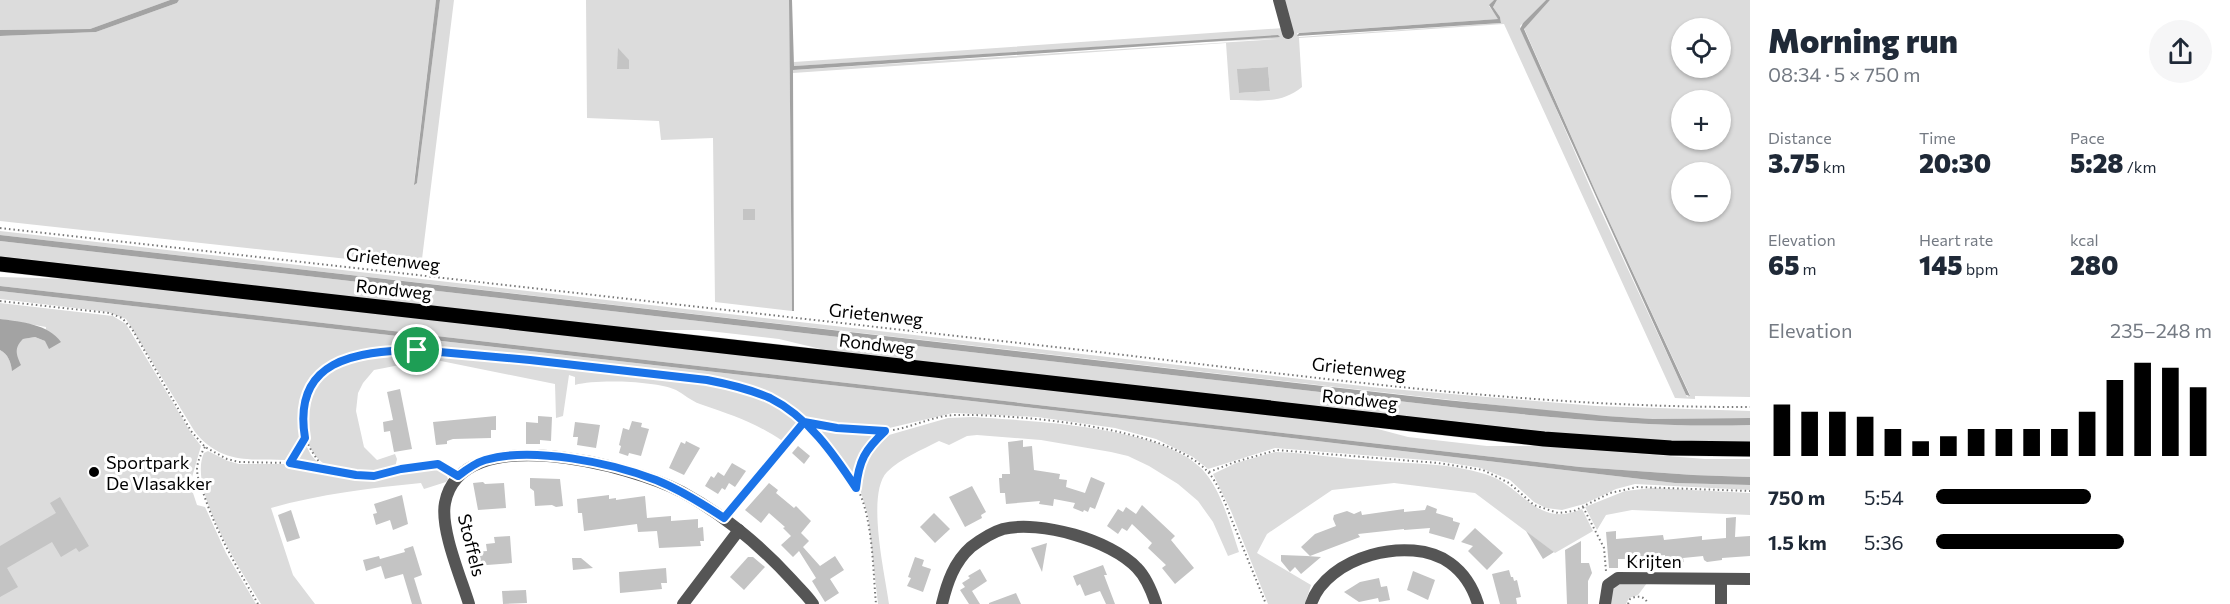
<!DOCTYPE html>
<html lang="en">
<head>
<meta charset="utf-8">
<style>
	:root { --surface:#fff; --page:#f6f6f7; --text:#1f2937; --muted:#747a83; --accent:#000 }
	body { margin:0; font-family:Commissioner,sans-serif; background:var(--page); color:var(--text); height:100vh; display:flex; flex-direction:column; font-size:22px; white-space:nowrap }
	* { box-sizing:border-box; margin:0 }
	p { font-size:20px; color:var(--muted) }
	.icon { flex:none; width:33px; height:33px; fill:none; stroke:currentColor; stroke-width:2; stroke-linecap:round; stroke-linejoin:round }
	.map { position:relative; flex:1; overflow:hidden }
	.details { display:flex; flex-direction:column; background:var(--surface); width:480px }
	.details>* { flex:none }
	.fabs { position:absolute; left:1671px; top:18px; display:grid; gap:12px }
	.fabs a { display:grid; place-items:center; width:60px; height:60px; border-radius:50%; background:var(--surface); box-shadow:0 2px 4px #0004; font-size:30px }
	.pin { position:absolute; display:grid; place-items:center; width:51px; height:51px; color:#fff; margin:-26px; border:3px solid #fff; border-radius:50%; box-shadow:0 2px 6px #0007 }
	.round { display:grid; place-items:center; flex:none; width:63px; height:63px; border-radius:32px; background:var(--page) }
	.summary { display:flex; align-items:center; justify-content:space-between; height:102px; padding:0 18px }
	h1 { font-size:33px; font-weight:800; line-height:45px }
	.metrics { display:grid; grid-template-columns:repeat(3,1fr); gap:9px; height:102px; padding:6px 18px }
	.metrics div { display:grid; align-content:center }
	.metrics b { font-size:26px; font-weight:800 }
	.metrics small { font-size:16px; font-weight:400 }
	.metrics p { font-size:16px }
	.chart { height:168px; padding:12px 18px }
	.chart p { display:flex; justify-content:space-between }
	.chart svg { width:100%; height:108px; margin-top:6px; stroke:var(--accent); stroke-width:6 }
	ul { padding:0 18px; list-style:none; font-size:20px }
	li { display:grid; grid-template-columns:96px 72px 1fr; align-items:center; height:45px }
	li i { height:15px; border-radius:8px; background:var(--accent) }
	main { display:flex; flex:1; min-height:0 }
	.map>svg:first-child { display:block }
</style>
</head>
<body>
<main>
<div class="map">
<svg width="1750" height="604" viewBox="0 0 1750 604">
	<rect width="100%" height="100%" fill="#fff"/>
	<g fill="#dcdcdc" fill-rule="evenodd">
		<path d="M0,0H170L90,29L0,30Z"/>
		<path d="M179,0H436L414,183H417L440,0H454L421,267L0,221V36L96,32L177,3Z"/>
		<path d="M586,0H789L792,311L715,302L713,138L661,140L659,121L587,118Z"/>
		<path d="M1281,0H1494L1489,6L1499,19L1297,33L1299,37L1501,23L1500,17L1493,7L1497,0H1546L1520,26L1594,196L1687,397L1690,395L1597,195L1524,28L1550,0H1750V397L1695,396V399L1675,398L1504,24L1299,38L1302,87C1280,105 1258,100 1230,100L1226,43L793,73V70L1279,39L1128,45L794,66V62L1284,28ZM1682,28H1720V68H1682ZM1268,67L1270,91L1239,93L1238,69ZM1682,100H1720V140H1682ZM1682,172H1720V212H1682Z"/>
		<path d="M0,231L1380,388L1596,406L1750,411V418L1653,419L1574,414L0,235Z"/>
		<path d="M0,241L1468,409C1562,418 1655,428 1750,425V441L1674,442L1587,436L829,351L779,339L700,330H644L0,256Z"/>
		<path d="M0,277L74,279L1359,424L1408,437L1487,446H1543L1705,459H1750V477L1693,475L1580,467L0,286Z"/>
		<path d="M0,291L1121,418L1675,483L1750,485V490L1635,484L1616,489L1584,504L1562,510L1546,508L1534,502L1510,480L1481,468L1438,461L1275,448L1208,469L1193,457L1156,439L1115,428L1037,417L953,413L885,429L812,422L763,393L722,380C671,373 619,368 568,362C505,355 380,331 326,365C310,376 300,397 300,416C300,422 302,428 302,434C302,443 294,456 286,460C249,459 221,464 195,432L126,319L108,312L0,299Z"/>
		<path d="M0,303L113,316L126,324L191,433L201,446L190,484L197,505L205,507L226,553L256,604H0V350C8,354 11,362 12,370L16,346L23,339L35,337L45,341L46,327L0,319Z"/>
		<path d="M409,352L481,357L707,382C728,386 791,402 797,424L784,442C753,421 734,416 700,404C691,401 684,394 676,390C656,381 597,379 575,385V377L569,375L563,416L556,418L555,384L431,359L374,370L363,383L358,393L356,411L364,447L377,460L395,454L397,459L395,468C375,473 345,477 327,466C292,444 300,385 332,366C351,354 386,353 409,352Z"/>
		<path d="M973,417C1030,421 1161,426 1202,469C1222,491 1230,525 1239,552L1228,556L1213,522L1198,501L1178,484L1149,466L1128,456L1111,452L1041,440L977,435L967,436L949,445L939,441C922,450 901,458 887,472C866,494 885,574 889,604H878L868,516L860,489L861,465L866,454L882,437L948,418Z"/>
		<path d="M813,427L879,434C861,448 858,458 855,481L840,457Z"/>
		<path d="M305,443L311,455L320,465L294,462Z"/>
		<path d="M208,451L228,461L239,464H286L361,478L379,477L429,467L439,469L446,474L448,479L446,482L424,489L421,483C370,488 320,494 271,508L293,575L315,604H261C242,572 187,489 204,453Z"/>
		<path d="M1275,452C1309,453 1342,459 1376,461C1412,464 1450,463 1485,474C1523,485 1536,529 1582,509L1593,531L1555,553L1475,493L1394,483L1332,490L1267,534L1257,553L1311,585L1305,604H1268L1231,511L1213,474L1236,463Z"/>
		<path d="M1652,488L1750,493V515L1632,510L1606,515L1597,530L1585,507L1625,491Z"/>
		<path d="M1618,583H1647L1638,595L1629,598L1626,604H1610V591Z"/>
	</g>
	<g fill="#a3a3a3">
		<path d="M170,0H179L177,3L96,32L0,36V30L90,29Z"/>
		<path d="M436,0H440L417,183L414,185Z"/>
		<path d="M789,0H792L794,66L1278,35L1280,37L793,70L794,311H792Z"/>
		<path d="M1494,0H1497L1493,7L1500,17L1501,23L1297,36L1299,33L1498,19L1489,5Z"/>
		<path d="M1546,0H1550L1524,29L1597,195L1690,396L1686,395L1520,29L1523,23Z"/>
		<path d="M0,235L1446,400L1606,416L1653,419L1750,418V425C1655,428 1562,418 1468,409L0,241Z"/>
		<path d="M0,286L1580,467L1693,475L1750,477V485L1675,483L1121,418L0,291Z"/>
		<path d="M0,319C22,322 48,324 61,342L49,349L45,341L35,337L23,339C14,348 16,354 21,365L12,371C11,362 8,354 0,350Z"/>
	</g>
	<g fill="#c4c4c4">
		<path d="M618,48L629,60V69H617Z"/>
		<path d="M1268,67L1270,91L1239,93L1237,69Z"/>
		<rect x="743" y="209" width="12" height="11"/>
		<path d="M400,389L412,449L394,452L390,431L384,432L383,422L393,420L387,392Z"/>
		<path d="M496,416V430H491V438L453,439L447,441V444L436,445L433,422Z"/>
		<path d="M538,416L552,417L551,441L540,440V444H526V422L538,423Z"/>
		<path d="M632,421L642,423L641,427L649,429L641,456L629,453L628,456L619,453L621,446L619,445L623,428L629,430Z"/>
		<path d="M575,422L600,425L596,448L577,445L578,437H573Z"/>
		<path d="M1023,440V447L1032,446L1034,470L1060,474L1059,479L1067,480L1066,487L1085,493L1091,477L1105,483L1095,509L1090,507L1088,512L1084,510L1083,512L1073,508L1075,503L1054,499L1053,506L1039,504L1040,501L1006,504L1005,493H1000L999,478H1002V474H1010L1008,442Z"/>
		<path d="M686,441L700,448L684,475L669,468L681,442L685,444Z"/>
		<path d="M798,446L810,456L804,464L792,453Z"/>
		<path d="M732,463L746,471L735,487L729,483L725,490L722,488L718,494L705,486L711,476L714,478L718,472L724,476Z"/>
		<path d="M530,478L560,479L563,506L556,507L552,505L535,506L534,491L530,488Z"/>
		<path d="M483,482L485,484L504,483L506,508L478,510L473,483Z"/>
		<path d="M769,483L778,490L776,493L794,508L796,506L811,521L801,533L809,541L803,547L820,566L835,556L844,570L830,579L839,593L825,602L812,581L816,578L799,551L793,557L781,545L791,536L783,528L785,527L769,513L761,523L745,510Z"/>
		<path d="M972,486L986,512L981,515L982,518L965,527L949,497Z"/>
		<path d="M402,495L408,524L393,530L390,520L376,525L373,514L377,513L374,504Z"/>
		<path d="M609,495V499L616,498V500L645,496L647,518L671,516V521L698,519V528L703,527L704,541H700L701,546L659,548L657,531L638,532L637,524L584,531L582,513H578L577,499Z"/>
		<path d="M60,497L89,546L79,552L76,548L61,557L52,542L7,568L18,587L0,597V546L56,513L50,503Z"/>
		<path d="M1142,505L1175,536L1171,540L1194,568L1175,584L1162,568L1166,565L1148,548L1152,543L1132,524L1127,531L1122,528L1118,534L1107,526L1118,509L1123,512L1126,507L1136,514Z"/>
		<path d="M1427,505L1437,509L1436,513L1453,518V521L1460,523L1454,540L1429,533L1430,528L1404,530V529L1358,534L1360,537L1310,556L1301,547L1315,534L1336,526L1333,519L1334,515L1347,511L1354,514L1361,511L1362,515L1404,509V512L1425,510Z"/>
		<path d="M291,510L300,538L287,542L278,515Z"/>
		<path d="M934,513L950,529L935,543L920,527Z"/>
		<path d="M1736,517L1735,537L1750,536V556L1722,558V560L1707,562L1704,560L1703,556L1683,558L1684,562L1674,563V561L1665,559V555L1645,557V561L1642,563L1629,564L1627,563L1626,559H1618V568H1609L1606,532L1616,531V539L1663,535L1664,540L1702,536V540L1726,538V518Z"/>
		<path d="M1475,528L1503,553L1487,570L1468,551L1473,546L1461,542Z"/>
		<path d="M1526,531L1554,552L1543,559Z"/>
		<path d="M510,536L512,563L474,566L473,552L487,551L486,544L495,543L494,537Z"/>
		<path d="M1581,541V563H1589L1592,573L1588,581V604H1567L1565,550Z"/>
		<path d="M1047,543L1042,572L1031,548Z"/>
		<path d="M413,546L422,575L414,578L422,604H412L403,574L385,579L381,566L366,571L363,560L379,556L380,559L405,552L404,549Z"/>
		<path d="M1281,555L1307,556L1321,557L1301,574L1295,567L1290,572L1281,561Z"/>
		<path d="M748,557H753L765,567L744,590L730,577Z"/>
		<path d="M915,557L924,560L922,566L931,569L923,592L907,586L911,578L908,577Z"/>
		<path d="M572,558H581L593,568L573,570Z"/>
		<path d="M1103,565L1107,575H1104L1115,604H1106L1100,591L1085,596L1080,584L1077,586L1073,576Z"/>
		<path d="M666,568L667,583H661L662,589L620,593L619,572Z"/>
		<path d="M980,569L987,581L972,591L980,604H969L960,590L965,587L962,583L970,578L968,576Z"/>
		<path d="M1509,570L1511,577H1513L1514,581L1517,580L1521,597L1516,598L1517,604H1500L1492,574Z"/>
		<path d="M1413,571L1435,580L1428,600L1407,590Z"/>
		<path d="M1379,578L1381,587L1387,586L1390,600L1379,602L1378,598L1359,602L1344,592L1360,582Z"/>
		<path d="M526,590L527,603L503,604L502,591Z"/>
		<path d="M1016,593L1021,604H989V603Z"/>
	</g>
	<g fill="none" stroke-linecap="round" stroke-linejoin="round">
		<g stroke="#dbdbdb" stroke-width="16">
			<path id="primary" d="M0,264L1544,439L1671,448L1750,449"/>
		</g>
		<g stroke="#777" stroke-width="2" stroke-dasharray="1.5 3" stroke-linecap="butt">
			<path d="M0,228C349,267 697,307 1046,346C1279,372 1514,408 1750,407"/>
			<path d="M0,301L109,313L122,318L132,329L191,431L205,447L227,459L239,462L289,463L356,475L374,476L419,466L438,464L448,471"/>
			<path d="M804,422C830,427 859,434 886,431C910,429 933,415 957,415C1015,414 1168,427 1207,471C1220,485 1226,506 1233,523C1244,550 1255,577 1266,604"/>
			<path d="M205,447C201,454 198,460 197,468C197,478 201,487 204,495C217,534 238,569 258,604"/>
			<path d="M289,463L305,438"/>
			<path d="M324,468C308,449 297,428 304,402C309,384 320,369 337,361C379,343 445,352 490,356C563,362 635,372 707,380C770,394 805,412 842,467C849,477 858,487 862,499C873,530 873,571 876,604"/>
			<path d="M1209,472L1235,462L1277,450L1438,463L1483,470L1509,483L1534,505L1558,513L1574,511L1610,493L1637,487L1750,491"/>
			<path d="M857,488C859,460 865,450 885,431"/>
			<path d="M1583,507L1604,548L1606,571"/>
			<path d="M731,510L804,422"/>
			<path d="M1628,604L1630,599C1637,595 1645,596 1648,604"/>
		</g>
		<g stroke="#555" stroke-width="12">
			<path d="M1279,0L1288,33"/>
			<path d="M1721,580V604"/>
			<path d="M469,604C461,578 440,529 445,503C461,419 633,466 682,492C724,515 760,545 792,580C799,588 807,595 813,604"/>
			<path d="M683,604L739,530"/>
			<path d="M942,604C947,583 954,562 971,547C979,541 993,532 1003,529C1040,520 1111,540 1137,568C1146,577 1152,592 1156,604"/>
			<path d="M1311,604C1326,557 1410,534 1450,563C1464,573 1473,588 1478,604"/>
			<path d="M1605,604L1608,585L1618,578L1750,579"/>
		</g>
		<use href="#primary" stroke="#000" stroke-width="15"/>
	</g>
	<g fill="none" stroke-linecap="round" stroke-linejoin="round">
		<g stroke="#fff" stroke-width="12">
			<path id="route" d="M417,350C355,351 292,360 305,438L290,463L356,475L374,476L401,469L438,464L458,476C467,469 475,463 485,460C532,446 612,463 656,480C681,490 703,504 724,518L804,422L837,428L885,431C865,450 859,460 856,488C833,453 808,417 770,398C750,389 728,384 707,380L530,360L417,350"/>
		</g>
		<use href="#route" stroke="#1a73e8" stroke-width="8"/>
	</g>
	<circle fill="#000" stroke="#fff" stroke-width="2" cx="94" cy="472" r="6"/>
	<g text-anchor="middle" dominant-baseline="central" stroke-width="6" stroke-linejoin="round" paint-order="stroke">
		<g font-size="18" fill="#000" stroke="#fff">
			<text transform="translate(393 259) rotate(7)">Grietenweg</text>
			<text transform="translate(394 289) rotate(6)">Rondweg</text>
			<text transform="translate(876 314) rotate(6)">Grietenweg</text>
			<text transform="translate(877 344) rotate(7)">Rondweg</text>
			<text transform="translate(1359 368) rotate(6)">Grietenweg</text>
			<text transform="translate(1360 399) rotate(6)">Rondweg</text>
			<text transform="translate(472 545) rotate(76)">Stoffels</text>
			<text x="1654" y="561">Krijten</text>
		</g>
		<g font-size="18" fill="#000" stroke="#fff" text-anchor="start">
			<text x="106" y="462">Sportpark<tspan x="106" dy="21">De Vlasakker</tspan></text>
		</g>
	</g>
</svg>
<div class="fabs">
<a><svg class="icon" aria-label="locate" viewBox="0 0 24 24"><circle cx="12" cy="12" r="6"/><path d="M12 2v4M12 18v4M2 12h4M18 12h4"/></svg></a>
<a>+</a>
<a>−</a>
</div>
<div class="pin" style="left:417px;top:350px;background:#1e9e55"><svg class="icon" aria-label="arrive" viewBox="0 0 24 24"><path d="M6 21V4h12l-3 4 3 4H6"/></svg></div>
</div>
<section class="details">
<div class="summary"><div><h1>Morning run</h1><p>08:34 · 5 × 750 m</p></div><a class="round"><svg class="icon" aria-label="share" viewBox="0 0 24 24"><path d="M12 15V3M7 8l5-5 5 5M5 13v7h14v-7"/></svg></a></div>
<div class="metrics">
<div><p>Distance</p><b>3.75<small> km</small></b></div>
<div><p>Time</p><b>20:30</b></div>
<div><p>Pace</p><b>5:28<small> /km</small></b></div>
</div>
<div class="metrics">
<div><p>Elevation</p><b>65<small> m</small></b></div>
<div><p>Heart rate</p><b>145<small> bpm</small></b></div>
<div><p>kcal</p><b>280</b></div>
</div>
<div class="chart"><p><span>Elevation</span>235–248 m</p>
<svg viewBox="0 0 160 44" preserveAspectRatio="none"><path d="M5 44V23M15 44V26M25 44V26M35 44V28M45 44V33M55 44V38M65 44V36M75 44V33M85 44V33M95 44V33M105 44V33M115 44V26M125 44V13M135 44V6M145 44V8M155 44V16"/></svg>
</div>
<ul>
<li><b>750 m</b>5:54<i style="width:56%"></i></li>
<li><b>1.5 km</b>5:36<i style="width:68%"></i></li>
</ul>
</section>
</main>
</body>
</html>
